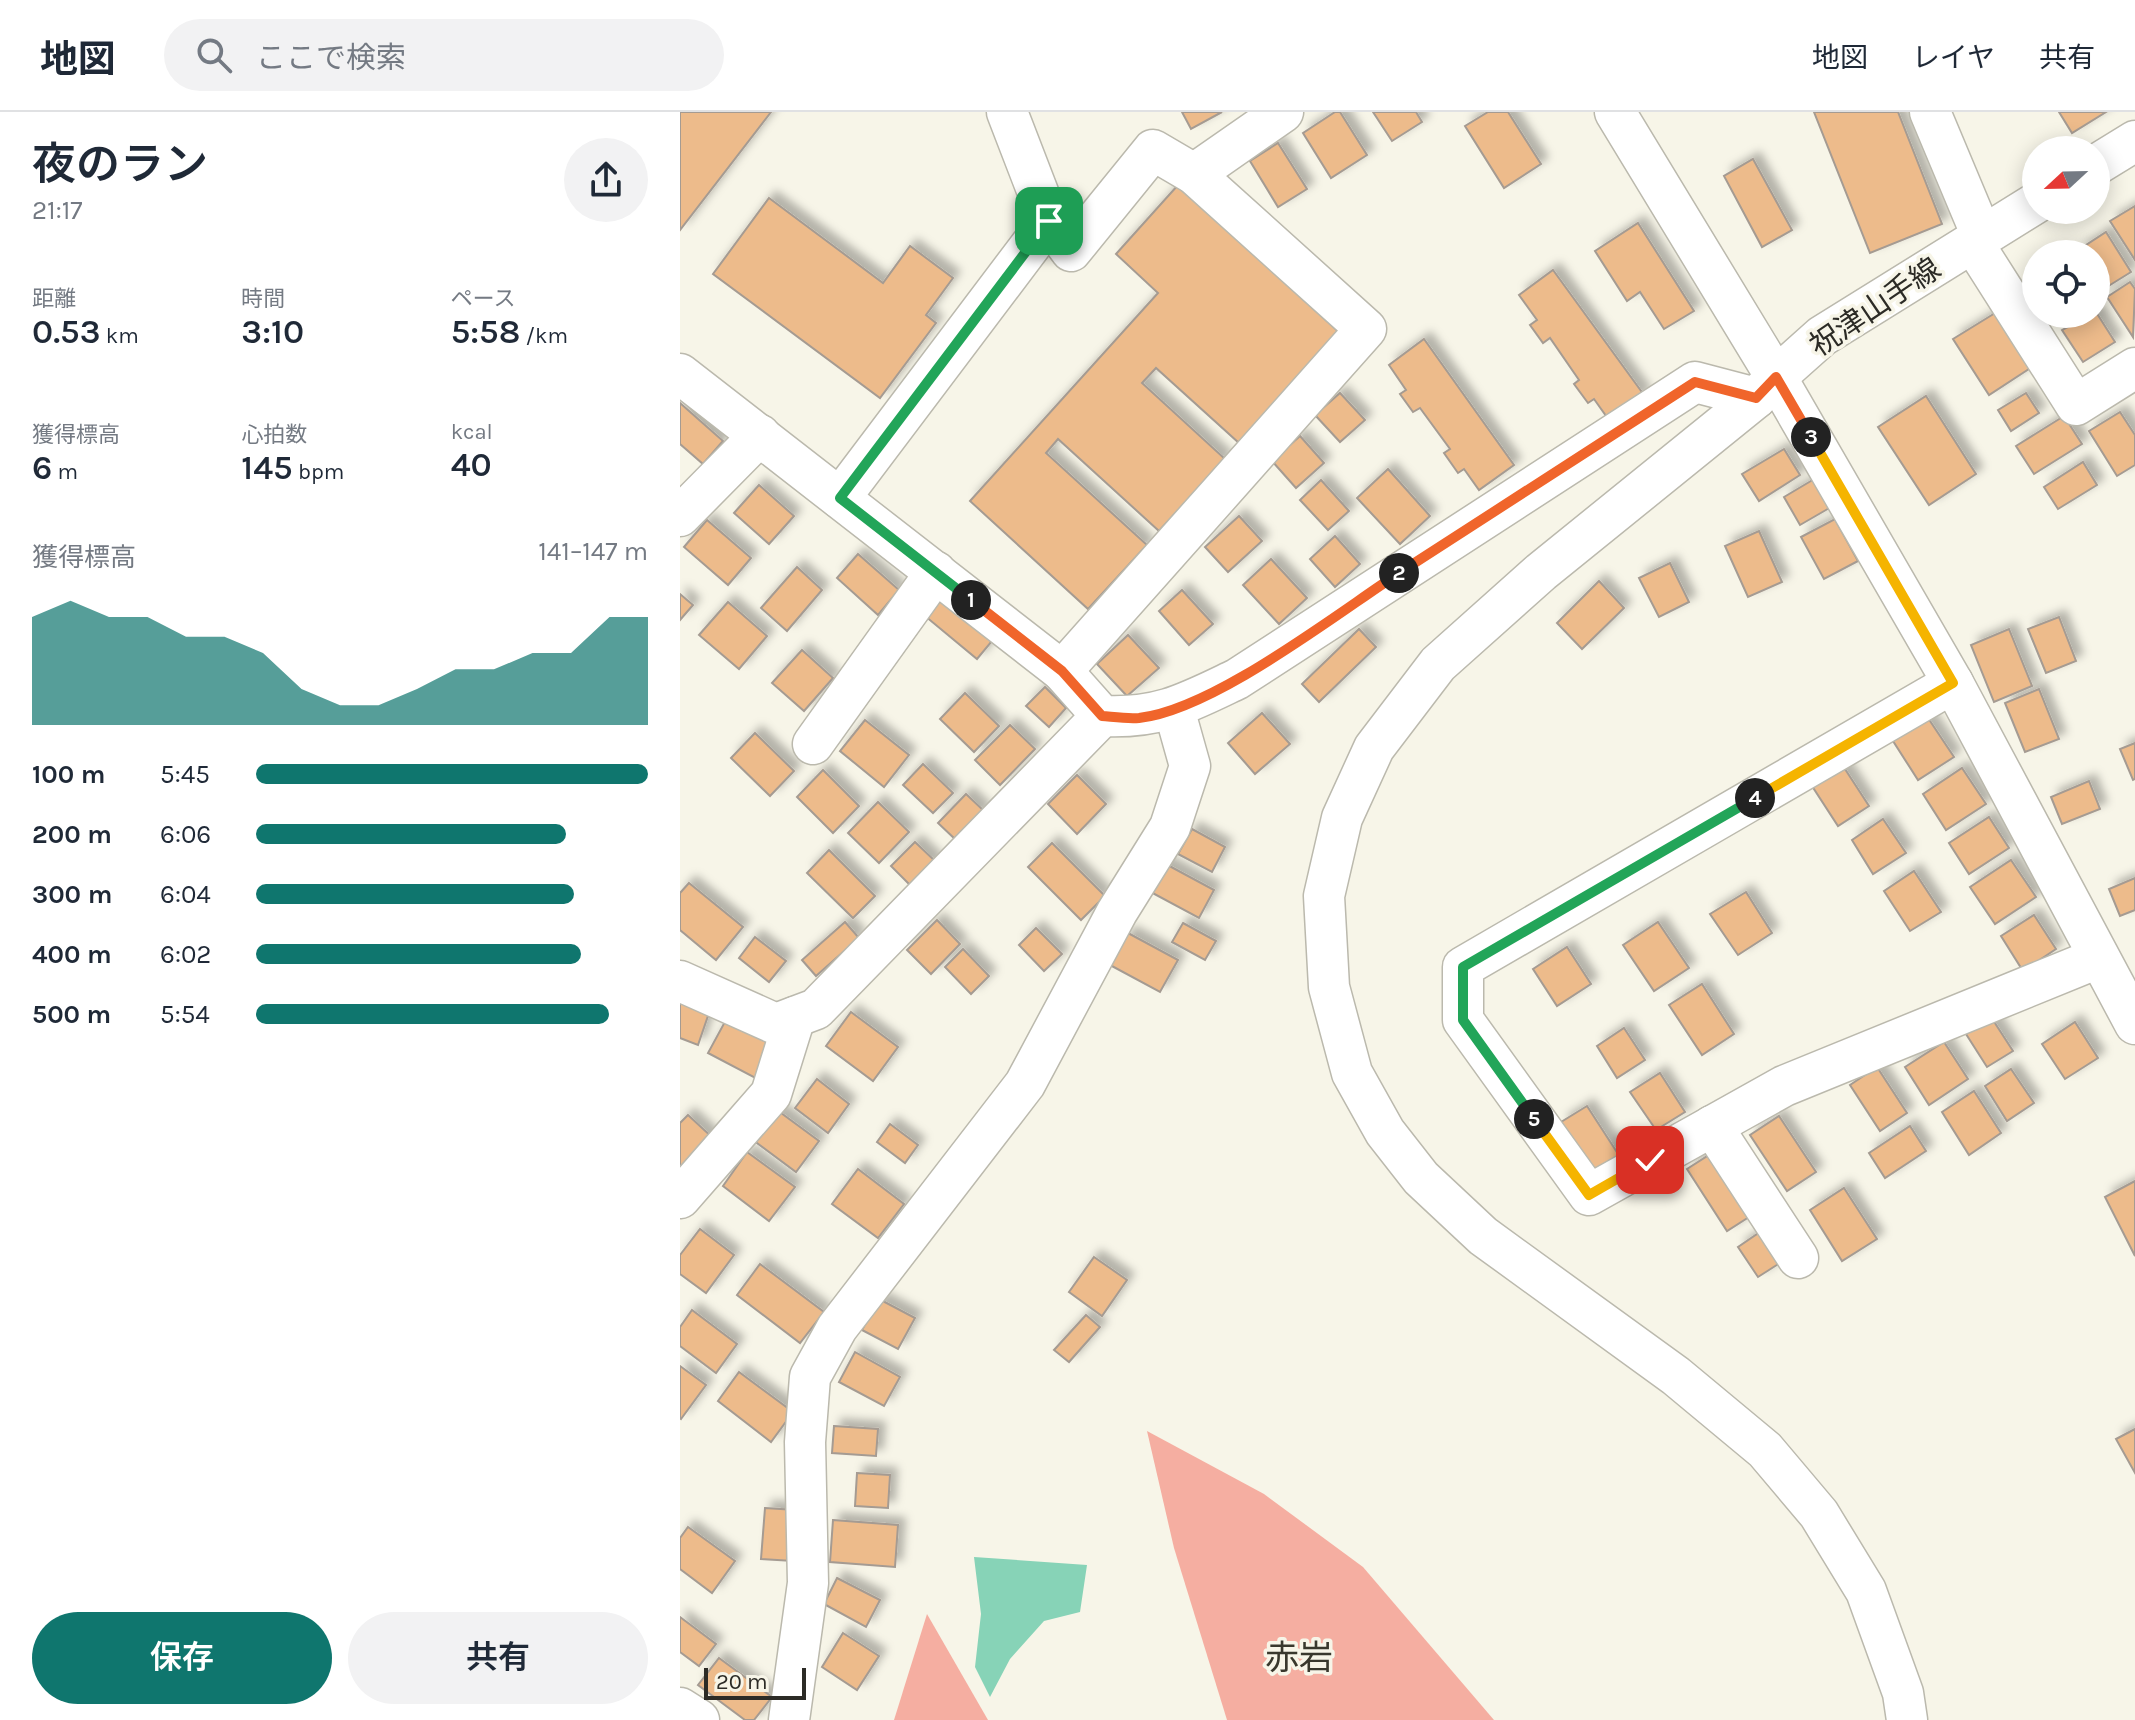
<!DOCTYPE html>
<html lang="ja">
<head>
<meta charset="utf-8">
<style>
	:root { --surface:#fff; --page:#f2f2f3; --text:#1f2937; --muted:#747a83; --line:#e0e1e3; --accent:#0f766e }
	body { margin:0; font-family:Karla,"Noto Sans JP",sans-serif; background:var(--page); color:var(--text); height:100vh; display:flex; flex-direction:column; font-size:30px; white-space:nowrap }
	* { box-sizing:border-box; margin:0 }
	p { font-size:26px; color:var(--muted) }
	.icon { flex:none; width:44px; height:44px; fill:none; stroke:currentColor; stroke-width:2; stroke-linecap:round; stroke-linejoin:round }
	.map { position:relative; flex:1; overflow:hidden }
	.drawer { display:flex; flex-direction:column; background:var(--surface); width:680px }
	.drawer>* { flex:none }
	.needle { width:52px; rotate:248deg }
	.tools { position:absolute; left:1342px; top:24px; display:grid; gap:16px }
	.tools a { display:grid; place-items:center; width:88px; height:88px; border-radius:50%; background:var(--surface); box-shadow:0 4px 20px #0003; font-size:40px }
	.scale { position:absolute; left:24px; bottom:20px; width:102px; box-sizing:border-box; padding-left:8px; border:4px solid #2c2b26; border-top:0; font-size:22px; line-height:28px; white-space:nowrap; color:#2c2b26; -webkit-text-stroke:6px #f7f5e8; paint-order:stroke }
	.pin { position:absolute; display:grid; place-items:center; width:68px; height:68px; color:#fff; margin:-34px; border-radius:16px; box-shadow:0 4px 12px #0006 }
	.km { position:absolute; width:40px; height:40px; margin:-20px; border-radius:50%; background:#222; color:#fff; font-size:22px; line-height:40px; text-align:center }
	.round { display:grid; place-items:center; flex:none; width:84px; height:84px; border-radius:42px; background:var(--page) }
	.overview { display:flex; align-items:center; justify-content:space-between; height:136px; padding:0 32px }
	h1 { font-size:44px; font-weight:600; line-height:60px }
	.stats { display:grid; grid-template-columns:repeat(3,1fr); gap:12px; height:136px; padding:8px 32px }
	.stats div { display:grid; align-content:center }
	.stats b { font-size:34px; font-weight:600 }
	.stats small { font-size:22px; font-weight:400 }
	.stats p { font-size:22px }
	.chart { height:224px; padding:16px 32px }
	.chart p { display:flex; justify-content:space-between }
	.chart svg { width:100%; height:144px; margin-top:8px; fill:var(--accent); opacity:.7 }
	.cta { display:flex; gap:16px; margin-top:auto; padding:16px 32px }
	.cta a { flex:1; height:92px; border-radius:48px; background:var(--accent); color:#fff; font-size:32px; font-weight:600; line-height:92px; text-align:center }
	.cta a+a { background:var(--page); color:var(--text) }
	ul { padding:0 32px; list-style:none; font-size:26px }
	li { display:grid; grid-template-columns:128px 96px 1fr; align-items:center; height:60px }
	li i { height:20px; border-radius:10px; background:var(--accent) }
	header { display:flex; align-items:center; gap:48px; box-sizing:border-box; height:112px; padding:0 40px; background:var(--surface); border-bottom:2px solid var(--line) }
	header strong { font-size:38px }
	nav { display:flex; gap:44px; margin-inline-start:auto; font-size:28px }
	.search { width:560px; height:72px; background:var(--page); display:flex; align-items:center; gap:20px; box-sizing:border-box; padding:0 28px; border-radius:44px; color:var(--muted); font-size:30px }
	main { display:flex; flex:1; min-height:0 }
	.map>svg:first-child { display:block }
</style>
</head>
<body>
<header>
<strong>地図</strong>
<div class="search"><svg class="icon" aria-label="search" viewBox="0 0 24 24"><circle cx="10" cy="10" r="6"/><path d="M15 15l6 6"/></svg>ここで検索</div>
<nav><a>地図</a><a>レイヤ</a><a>共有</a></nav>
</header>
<main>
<section class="drawer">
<div class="overview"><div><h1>夜のラン</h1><p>21:17</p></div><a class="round"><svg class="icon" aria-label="share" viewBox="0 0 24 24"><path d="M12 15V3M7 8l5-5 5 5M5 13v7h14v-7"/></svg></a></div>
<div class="stats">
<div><p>距離</p><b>0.53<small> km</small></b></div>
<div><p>時間</p><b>3:10</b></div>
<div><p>ペース</p><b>5:58<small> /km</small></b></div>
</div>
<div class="stats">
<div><p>獲得標高</p><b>6<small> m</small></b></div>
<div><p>心拍数</p><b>145<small> bpm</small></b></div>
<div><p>kcal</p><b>40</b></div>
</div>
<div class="chart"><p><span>獲得標高</span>141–147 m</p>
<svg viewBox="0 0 160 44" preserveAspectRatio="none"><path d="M0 44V11L10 6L20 11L30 11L40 17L50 17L60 22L70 33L80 38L90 38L100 33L110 27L120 27L130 22L140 22L150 11L160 11V44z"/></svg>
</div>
<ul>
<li><b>100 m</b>5:45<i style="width:100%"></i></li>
<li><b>200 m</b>6:06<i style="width:79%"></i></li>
<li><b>300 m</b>6:04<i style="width:81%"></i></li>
<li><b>400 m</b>6:02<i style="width:83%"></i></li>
<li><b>500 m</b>5:54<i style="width:90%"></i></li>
</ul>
<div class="cta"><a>保存</a><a>共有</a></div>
</section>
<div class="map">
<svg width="1455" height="1608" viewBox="0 0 1455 1608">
	<defs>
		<filter id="shadow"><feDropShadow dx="7" dy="-7" stdDeviation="4" flood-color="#0004"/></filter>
	</defs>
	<rect width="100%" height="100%" fill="#f7f5e8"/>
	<g fill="#f5aea1">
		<path d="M467,1319L584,1382L683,1455L814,1608H547L494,1436Z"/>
		<path d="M247,1502L308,1608H214Z"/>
	</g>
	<path fill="#87d3b7" d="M294,1445L407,1453L400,1500L364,1509L330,1547L310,1585L295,1555L301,1502Z"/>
	<g fill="#edbb8b" stroke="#a59b92" stroke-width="2" filter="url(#shadow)">
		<path d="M0,0H91L0,118Z"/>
		<path d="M502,0H542L511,17Z"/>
		<path d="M655,0H660L687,43L651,66L623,21Z"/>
		<path d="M693,0H736L742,10L712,29Z"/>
		<path d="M808,0H828L861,52L824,76L785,14Z"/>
		<path d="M1134,0H1218L1262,112L1190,141Z"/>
		<path d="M1379,0H1426L1392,21Z"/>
		<path d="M598,31L627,77L598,95L570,49Z"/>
		<path d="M1073,47L1112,118L1082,135L1044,64Z"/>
		<path d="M498,73L659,220L559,331L476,256L462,271L545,347L479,419L378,327L366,341L467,433L408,497L290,389L478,181L436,142Z"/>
		<path d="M89,86L203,171L230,134L273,166L246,203L256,211L200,286L33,162Z"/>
		<path d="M1455,94V148L1430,109Z"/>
		<path d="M958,111L1014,199L984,217L960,180L947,189L915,139Z"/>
		<path d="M1426,120L1451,160L1422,178L1416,169V142L1397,139Z"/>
		<path d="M873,158L964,283L929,308L914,287L908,291L894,272L899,268L870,226L863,231L850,213L857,208L839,183Z"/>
		<path d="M1450,170L1455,177L1453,225L1427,185Z"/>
		<path d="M1320,198L1355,253L1309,283L1273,227Z"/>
		<path d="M1416,200L1435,230L1403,250L1382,218Z"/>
		<path d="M1373,202H1393L1379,211Z"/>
		<path d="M744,227L834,353L799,378L784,357L778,361L764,341L770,337L740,296L733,300L720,282L726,278L709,253Z"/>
		<path d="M660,281L685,308L660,330L635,303Z"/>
		<path d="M1346,281L1359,301L1331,319L1318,298Z"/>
		<path d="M1246,284L1296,362L1249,393L1198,315Z"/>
		<path d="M0,291L43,329L23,352L0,332Z"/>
		<path d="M1440,300L1455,323V353L1437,364L1409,319Z"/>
		<path d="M1384,304L1402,332L1354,362L1336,334Z"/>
		<path d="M620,324L644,351L616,376L592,349Z"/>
		<path d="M1104,337L1120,363L1079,389L1062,362Z"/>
		<path d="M1403,350L1417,373L1378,397L1364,375Z"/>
		<path d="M708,357L750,404L720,432L677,386Z"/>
		<path d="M1141,363L1158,391L1120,413L1104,385Z"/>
		<path d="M641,368L669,399L648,418L620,388Z"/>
		<path d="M79,373L114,404L89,432L54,401Z"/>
		<path d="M559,404L582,429L548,460L525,435Z"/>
		<path d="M1155,407L1178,449L1144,467L1121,425Z"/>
		<path d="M27,408L71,446L48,473L4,435Z"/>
		<path d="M1079,419L1102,470L1068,485L1045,434Z"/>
		<path d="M655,424L680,452L655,475L630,447Z"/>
		<path d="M178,442L219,478L198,503L157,466Z"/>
		<path d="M591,447L627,486L599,512L563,473Z"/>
		<path d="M990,451L1009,490L979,505L959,466Z"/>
		<path d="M117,455L142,478L107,519L81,496Z"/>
		<path d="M919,469L944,496L902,537L877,511Z"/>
		<path d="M502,478L533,512L509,533L479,499Z"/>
		<path d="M265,481L317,523L297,547L245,504Z"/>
		<path d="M0,482L13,493L0,508Z"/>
		<path d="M48,490L87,524L59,557L19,523Z"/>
		<path d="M1379,505L1396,549L1366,561L1348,517Z"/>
		<path d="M679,517L696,535L639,590L622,572Z"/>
		<path d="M1329,517L1352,574L1314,590L1291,533Z"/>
		<path d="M448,523L479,556L447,584L417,552Z"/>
		<path d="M122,538L153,566L124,599L92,571Z"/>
		<path d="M365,575L386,596L369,615L346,594Z"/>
		<path d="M1359,577L1379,627L1345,640L1325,591Z"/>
		<path d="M285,581L319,614L294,640L260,607Z"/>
		<path d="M582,601L610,632L575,662L548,631Z"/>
		<path d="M1248,606L1274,645L1238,668L1213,629Z"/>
		<path d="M185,608L229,643L204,675L160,639Z"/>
		<path d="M330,613L355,637L320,673L295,648Z"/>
		<path d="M75,621L114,659L90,684L51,646Z"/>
		<path d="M1455,631V667L1453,668L1440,637Z"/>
		<path d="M243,652L273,681L253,701L223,673Z"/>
		<path d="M1163,654L1189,694L1158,714L1132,674Z"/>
		<path d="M1282,656L1306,692L1266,718L1243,682Z"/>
		<path d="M143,658L179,694L153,721L117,685Z"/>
		<path d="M397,663L426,692L397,722L368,692Z"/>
		<path d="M1409,669L1420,697L1382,712L1371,685Z"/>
		<path d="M286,682L304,699L276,728L258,711Z"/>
		<path d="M198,690L229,720L199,751L168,721Z"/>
		<path d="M1309,705L1329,736L1289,762L1269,731Z"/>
		<path d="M1203,707L1226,741L1193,762L1172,728Z"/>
		<path d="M512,717L545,735L532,760L498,742Z"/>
		<path d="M235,730L256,750L232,775L211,754Z"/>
		<path d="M372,731L425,784L401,808L348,755Z"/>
		<path d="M149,738L195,784L173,806L127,761Z"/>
		<path d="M1331,748L1356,785L1315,812L1290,775Z"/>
		<path d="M482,750L534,778L519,806L467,778Z"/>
		<path d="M1234,759L1261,800L1230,819L1204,779Z"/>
		<path d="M1455,766V798L1440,804L1429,777Z"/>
		<path d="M9,771L63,815L36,848L0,818V781Z"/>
		<path d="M1066,780L1092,821L1058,843L1030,802Z"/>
		<path d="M1354,803L1376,837L1343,859L1321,824Z"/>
		<path d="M257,808L280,832L251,862L227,838Z"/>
		<path d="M165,810L179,826L136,864L122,848Z"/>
		<path d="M978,810L1009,856L974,879L943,833Z"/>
		<path d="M503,811L536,829L525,848L492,830Z"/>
		<path d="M356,816L382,842L364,859L339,833Z"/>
		<path d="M448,821L498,848L480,880L430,853Z"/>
		<path d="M75,825L106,849L89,870L59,846Z"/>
		<path d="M887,835L911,872L877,894L853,857Z"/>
		<path d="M283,837L309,864L291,882L265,855Z"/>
		<path d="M1022,872L1054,922L1022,943L989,893Z"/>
		<path d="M0,887L30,898L18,933L0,926Z"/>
		<path d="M171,900L218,935L193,969L146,934Z"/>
		<path d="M1311,905L1333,939L1307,955L1286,922Z"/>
		<path d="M47,906L101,935L83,970L28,941Z"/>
		<path d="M1395,910L1418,946L1385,967L1362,932Z"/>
		<path d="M944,916L965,948L937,966L917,934Z"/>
		<path d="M1264,930L1288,967L1249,993L1225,955Z"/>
		<path d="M1197,955L1227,1001L1200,1019L1170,973Z"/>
		<path d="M1331,957L1354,991L1327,1009L1305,974Z"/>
		<path d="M980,961L1005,1000L976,1018L950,980Z"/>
		<path d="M137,967L169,992L148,1021L115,996Z"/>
		<path d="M1294,979L1321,1021L1289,1043L1262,1000Z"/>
		<path d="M907,994L940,1045L914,1061L881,1010Z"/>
		<path d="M97,998L139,1029L116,1060L73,1028Z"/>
		<path d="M8,1003L34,1027L0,1062V1011Z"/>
		<path d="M1099,1004L1136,1060L1107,1079L1070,1023Z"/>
		<path d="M210,1012L238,1033L225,1051L197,1030Z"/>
		<path d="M1230,1014L1246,1039L1205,1066L1189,1041Z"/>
		<path d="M67,1040L115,1075L89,1109L43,1074Z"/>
		<path d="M1029,1043L1069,1105L1047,1119L1007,1057Z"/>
		<path d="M178,1057L224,1092L198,1126L152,1092Z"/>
		<path d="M1455,1069V1144L1425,1085Z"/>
		<path d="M1164,1076L1197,1127L1162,1149L1130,1098Z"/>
		<path d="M20,1117L54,1143L26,1181L0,1162V1143Z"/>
		<path d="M1083,1118L1103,1149L1078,1165L1058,1135Z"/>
		<path d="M414,1145L447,1168L422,1204L389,1180Z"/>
		<path d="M80,1152L144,1200L120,1231L57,1183Z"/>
		<path d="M199,1187L235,1206L218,1237L182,1218Z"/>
		<path d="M12,1198L57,1232L36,1261L0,1234V1215Z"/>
		<path d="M406,1203L420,1215L389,1250L374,1238Z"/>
		<path d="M175,1240L220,1265L204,1294L159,1270Z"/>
		<path d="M0,1254L26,1273L1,1307L0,1306Z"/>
		<path d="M59,1260L113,1300L91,1330L38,1289Z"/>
		<path d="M154,1314L198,1317L196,1344L152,1341Z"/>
		<path d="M1455,1317V1361L1436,1327Z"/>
		<path d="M177,1361L210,1363L208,1396L175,1394Z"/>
		<path d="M85,1396L116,1398L113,1449L81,1447Z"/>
		<path d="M153,1408L218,1413L215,1455L150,1450Z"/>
		<path d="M8,1415L55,1449L32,1481L0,1457V1426Z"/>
		<path d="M157,1466L200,1488L186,1515L144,1492Z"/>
		<path d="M0,1505L36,1532L19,1554L0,1540Z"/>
		<path d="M163,1521L199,1544L177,1578L142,1555Z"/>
		<path d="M39,1546L92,1585L74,1608H65L18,1573Z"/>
	</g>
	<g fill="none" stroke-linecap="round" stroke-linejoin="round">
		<g stroke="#bbb9ad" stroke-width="43">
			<g id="minor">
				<path d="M327,0L369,109L391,139L473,38L514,62L686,217L382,559"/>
				<path d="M935,0L1096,265L1142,224L1356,91"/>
				<path d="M1250,0L1302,124"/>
				<path d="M1416,53L1455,29"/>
				<path d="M514,62L603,0"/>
				<path d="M1293,131L1396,293L1455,256"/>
				<path d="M0,262L382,559L422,604C479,607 507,591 557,567L1015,270L1076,286"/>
				<path d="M160,386L369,109"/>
				<path d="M0,404L80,323"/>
				<path d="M1273,571L783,855V908L909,1083L1104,974L1418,846"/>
				<path d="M133,632L256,460"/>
				<path d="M0,869L96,912L136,897L422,604"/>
				<path d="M1032,1014L1118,1146"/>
				<path d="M0,1086L91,982L115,905"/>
				<path d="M0,1596L19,1608"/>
				<path d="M109,1608L128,1471L125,1330L130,1265L157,1216L345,972L437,800L490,715L510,654L494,597"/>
				<path d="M1227,1608L1223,1581L1186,1479L1139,1402L1085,1338L996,1264L803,1124L741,1066L705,1020L672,961L649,875L644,784L662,706L694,636L758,552L861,460L1076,286L1096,265L1273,571L1455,912"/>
			</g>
		</g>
		<use href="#minor" stroke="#fff" stroke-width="40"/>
	</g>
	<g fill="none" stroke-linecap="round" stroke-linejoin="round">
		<g stroke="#fff" stroke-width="16">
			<path id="split-1" d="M291,488L160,386L369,109"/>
		</g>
		<g stroke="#fff" stroke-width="16">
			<path id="split-2" d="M291,488L382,559L422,604C434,605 447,607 459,606C533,598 655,503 719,461"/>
		</g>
		<g stroke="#fff" stroke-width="16">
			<path id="split-3" d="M719,461L1015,270L1076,286L1096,265L1131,325"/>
		</g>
		<g stroke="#fff" stroke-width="16">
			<path id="split-4" d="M1075,686L1273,571L1131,325"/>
		</g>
		<g stroke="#fff" stroke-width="16">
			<path id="split-5" d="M854,1007L783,908V855L1075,686"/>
		</g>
		<g stroke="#fff" stroke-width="16">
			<path id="split-6" d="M854,1007L909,1083L970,1048"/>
		</g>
		<use href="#split-1" stroke="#22a559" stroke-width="10"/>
		<use href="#split-2" stroke="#f0652b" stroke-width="10"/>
		<use href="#split-3" stroke="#f0652b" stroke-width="10"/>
		<use href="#split-4" stroke="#f5b400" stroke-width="10"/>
		<use href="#split-5" stroke="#22a559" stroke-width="10"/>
		<use href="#split-6" stroke="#f5b400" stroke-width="10"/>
	</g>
	<g text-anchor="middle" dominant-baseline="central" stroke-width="7" stroke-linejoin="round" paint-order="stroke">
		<g font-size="30" fill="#2c2b26" stroke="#f7f5e8">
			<text transform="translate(1195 195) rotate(-34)">祝津山手線</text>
		</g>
		<g font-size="34" fill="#39382d" stroke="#f7f5e8">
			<text x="619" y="1546">赤岩</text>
		</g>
	</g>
</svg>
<div class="tools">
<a><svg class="needle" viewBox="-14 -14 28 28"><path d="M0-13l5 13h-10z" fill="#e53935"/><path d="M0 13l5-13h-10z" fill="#747a83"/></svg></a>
<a><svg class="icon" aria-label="locate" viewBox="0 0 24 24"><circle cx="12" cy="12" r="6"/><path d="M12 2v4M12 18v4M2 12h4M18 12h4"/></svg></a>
</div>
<div class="scale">20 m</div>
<div class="pin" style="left:369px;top:109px;background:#1e9e55"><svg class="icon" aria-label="arrive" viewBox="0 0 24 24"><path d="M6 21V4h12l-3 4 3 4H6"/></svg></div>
<div class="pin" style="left:970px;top:1048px;background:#d93025"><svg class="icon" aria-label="check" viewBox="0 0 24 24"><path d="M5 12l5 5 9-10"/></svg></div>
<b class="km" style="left:291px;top:488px">1</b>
<b class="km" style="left:719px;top:461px">2</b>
<b class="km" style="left:1131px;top:325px">3</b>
<b class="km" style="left:1075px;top:686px">4</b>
<b class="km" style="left:854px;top:1007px">5</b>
</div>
</main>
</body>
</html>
